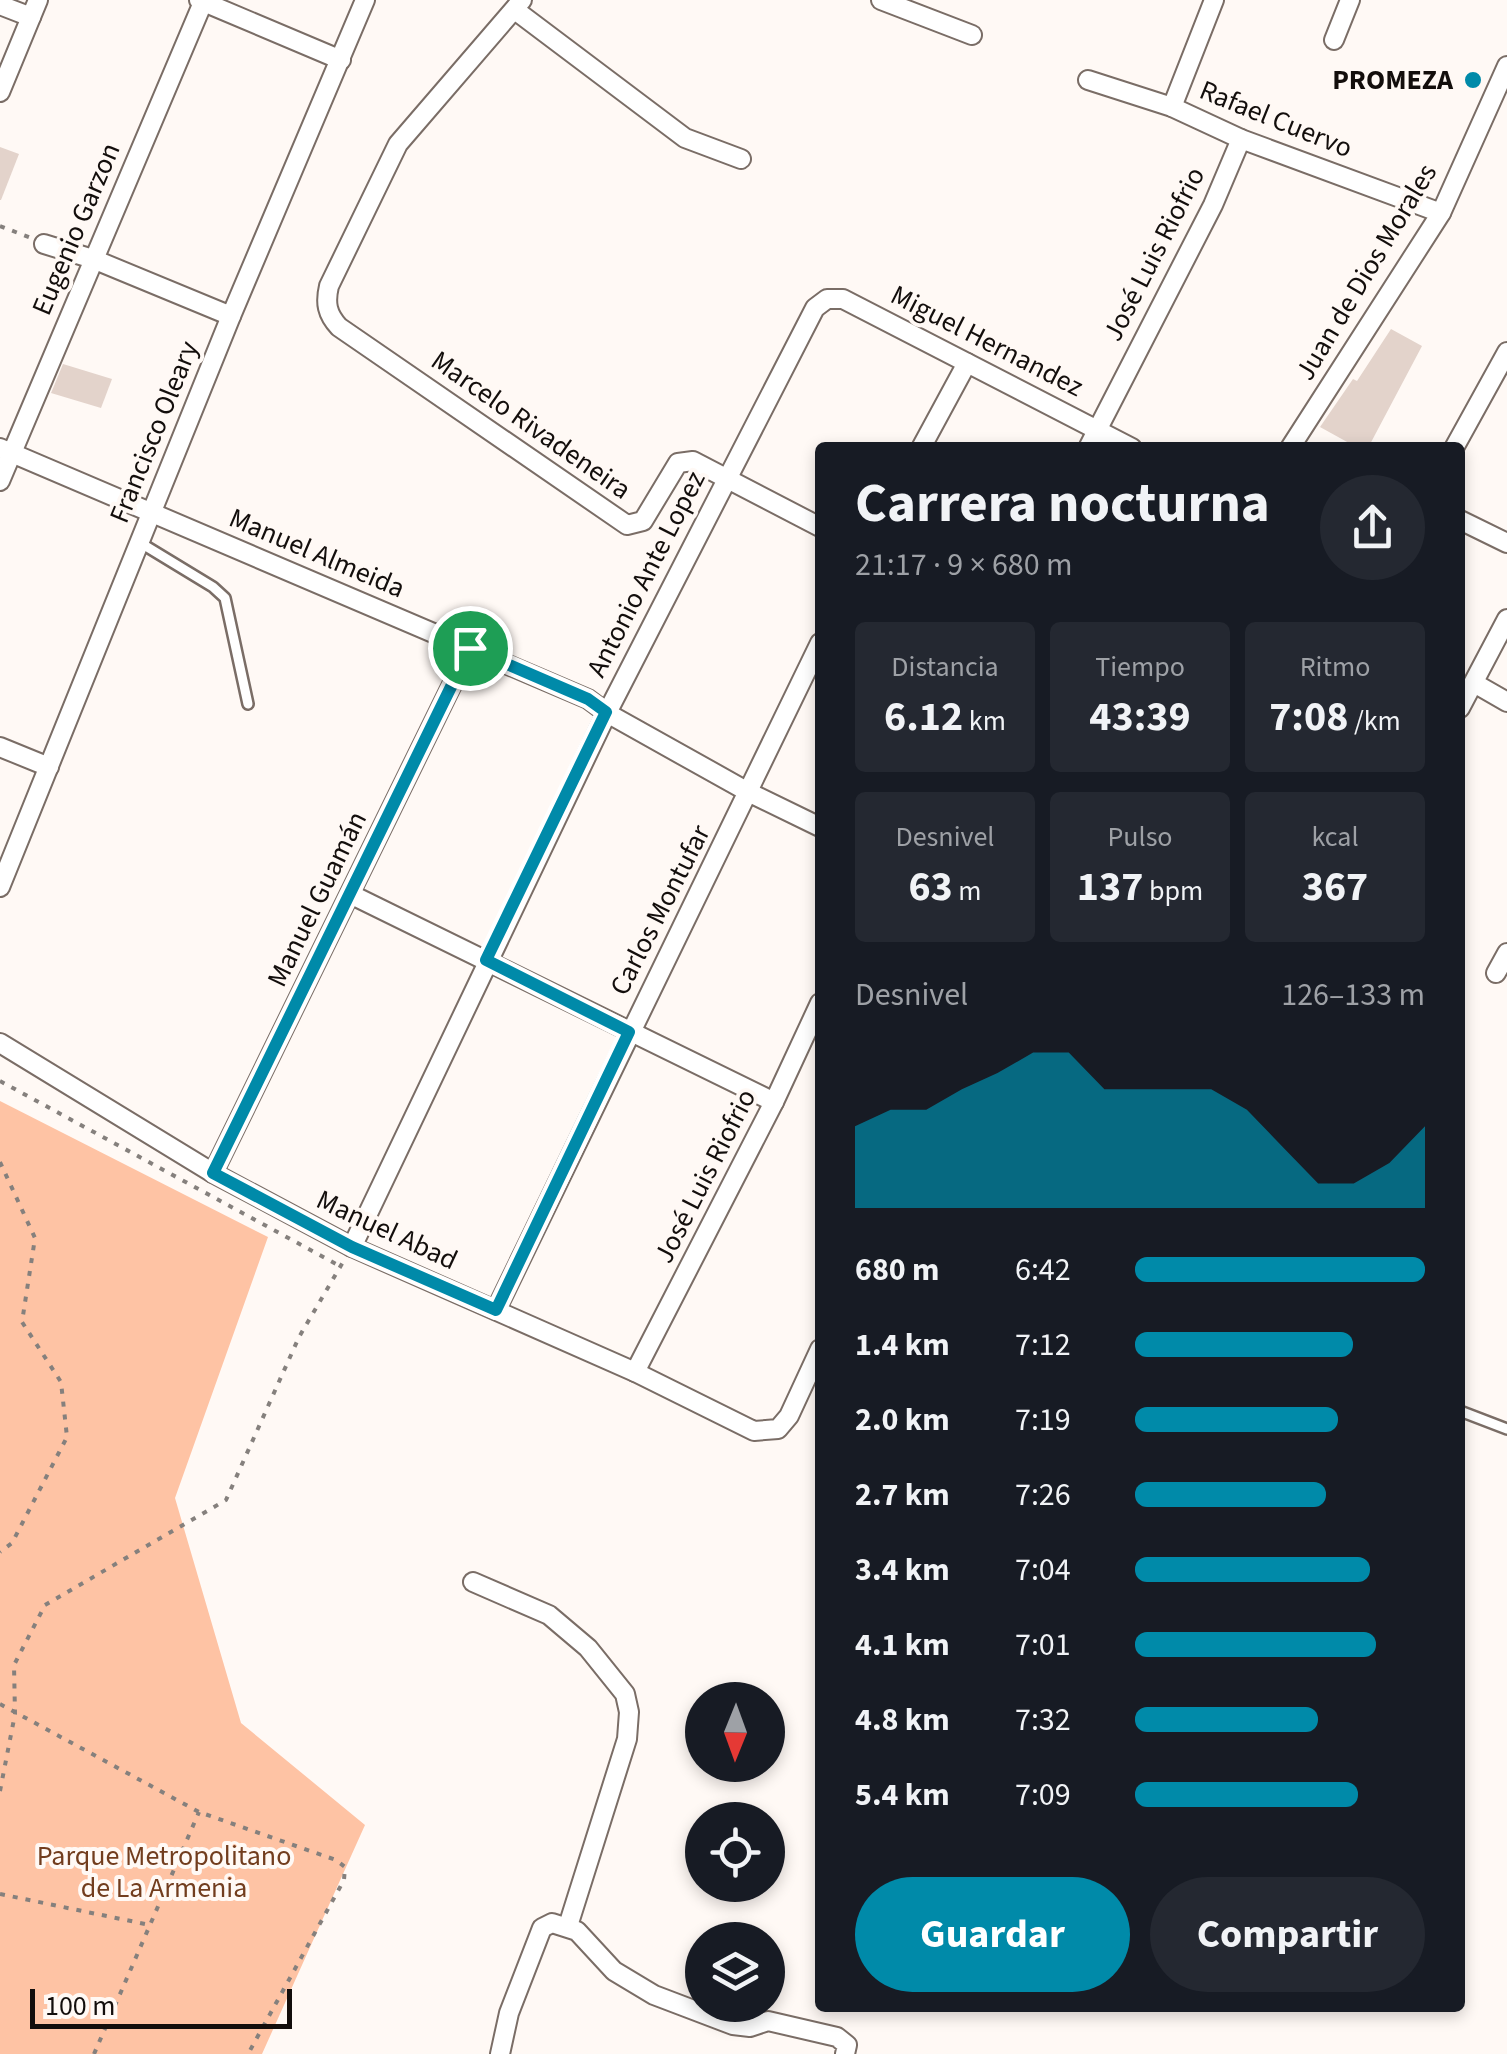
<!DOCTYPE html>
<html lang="es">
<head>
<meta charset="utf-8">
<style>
	:root { --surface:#171b24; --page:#242831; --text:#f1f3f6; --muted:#9ea1a6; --accent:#008aa9 }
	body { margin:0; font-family:"Source Sans 3",sans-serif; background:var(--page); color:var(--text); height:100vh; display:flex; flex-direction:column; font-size:38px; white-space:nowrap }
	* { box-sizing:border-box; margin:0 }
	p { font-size:32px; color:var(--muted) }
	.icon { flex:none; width:55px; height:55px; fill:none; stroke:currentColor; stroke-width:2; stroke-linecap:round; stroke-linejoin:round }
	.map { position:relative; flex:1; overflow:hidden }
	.drawer { position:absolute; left:815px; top:442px; width:650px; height:1570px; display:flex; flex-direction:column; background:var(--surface); border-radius:10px; box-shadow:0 5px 15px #0003 }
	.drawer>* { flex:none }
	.needle { width:65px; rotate:181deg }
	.fabs { position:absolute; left:685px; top:1682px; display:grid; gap:20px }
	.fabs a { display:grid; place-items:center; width:100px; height:100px; border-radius:50%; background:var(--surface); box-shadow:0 5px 15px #0003; font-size:50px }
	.scale { position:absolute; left:30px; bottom:25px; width:262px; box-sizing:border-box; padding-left:10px; border:5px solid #130e0c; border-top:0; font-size:28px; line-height:35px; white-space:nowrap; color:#130e0c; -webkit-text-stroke:8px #fff9f5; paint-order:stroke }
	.pin { position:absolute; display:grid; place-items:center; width:85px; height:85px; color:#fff; margin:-42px; border:5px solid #fff; border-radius:50%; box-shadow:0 2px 10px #0007 }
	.round { display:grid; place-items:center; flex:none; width:105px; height:105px; border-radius:52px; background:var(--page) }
	.headline { display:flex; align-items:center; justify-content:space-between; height:170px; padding:0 40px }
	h1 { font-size:55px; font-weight:700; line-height:75px }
	.stats { display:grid; grid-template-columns:repeat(3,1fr); gap:15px; height:170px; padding:10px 40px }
	.stats div { display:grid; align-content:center; border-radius:10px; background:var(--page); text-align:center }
	.stats b { font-size:42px; font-weight:700 }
	.stats small { font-size:28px; font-weight:400 }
	.stats p { font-size:28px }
	.chart { height:280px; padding:20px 40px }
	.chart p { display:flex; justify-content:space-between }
	.chart svg { width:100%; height:180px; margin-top:10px; fill:var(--accent); opacity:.7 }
	.action { display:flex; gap:20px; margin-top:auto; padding:20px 40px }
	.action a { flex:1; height:115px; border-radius:60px; background:var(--accent); color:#fff; font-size:40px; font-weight:700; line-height:115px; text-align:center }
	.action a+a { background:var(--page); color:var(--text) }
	ul { padding:0 40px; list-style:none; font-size:32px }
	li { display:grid; grid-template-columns:160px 120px 1fr; align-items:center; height:75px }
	li i { height:25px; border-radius:12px; background:var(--accent) }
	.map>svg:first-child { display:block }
</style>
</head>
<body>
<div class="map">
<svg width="1507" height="2054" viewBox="0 0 1507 2054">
	<rect width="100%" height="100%" fill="#fff9f5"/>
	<path fill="#fec3a4" d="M0,1101L268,1237L175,1498L241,1723L365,1825L262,2054H0Z"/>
	<g fill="#e3d3cb">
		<path d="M0,147L19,154L1,200H0Z"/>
		<path d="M1391,329L1422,346L1368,448H1358L1320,427L1353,379L1357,381Z"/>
		<path d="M63,364L112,379L101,408L51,393Z"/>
	</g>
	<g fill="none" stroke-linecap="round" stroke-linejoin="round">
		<g stroke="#7a6d66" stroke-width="14">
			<g id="service">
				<path d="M139,542L213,587L225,598L248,704"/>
				<path d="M1460,1411L1507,1429"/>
			</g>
		</g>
		<g stroke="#7a6d66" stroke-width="22">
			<g id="minor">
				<path d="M199,0L341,60"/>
				<path d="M522,0L398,144L329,286C325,303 327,314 339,327L627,525L643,521L678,463L693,461L820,527"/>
				<path d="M881,0L972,35"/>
				<path d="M0,5L31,17"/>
				<path d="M515,10L685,138L741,159"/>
				<path d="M1334,40L1350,0"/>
				<path d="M1088,80L1172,107L1241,139L1441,213"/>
				<path d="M0,92L38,0"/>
				<path d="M1172,107L1214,0"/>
				<path d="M44,244L93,259L231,316"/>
				<path d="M0,448L588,699L607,713L750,793L820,827"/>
				<path d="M921,448L967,363"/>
				<path d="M1088,448L1213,205L1241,139"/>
				<path d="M1290,448L1441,213L1507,66"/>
				<path d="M1454,448L1507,352"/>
				<path d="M0,481L204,0"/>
				<path d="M1460,520L1507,543"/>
				<path d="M1474,683L1507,702"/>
				<path d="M1460,708L1507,619"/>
				<path d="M0,747L49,767"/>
				<path d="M0,887L231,316L365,0"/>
				<path d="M350,894L774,1102"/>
				<path d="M1496,973L1507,953"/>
				<path d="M0,1043L213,1173L352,1247L635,1372L754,1431L778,1429L789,1416L820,1349"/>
				<path d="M213,1173L470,648"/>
				<path d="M352,1247L607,713L815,308L827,299H843L1132,448"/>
				<path d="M496,1310L820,643"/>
				<path d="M635,1372L774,1102L820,1003"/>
				<path d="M473,1582L549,1615L588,1648L625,1694L629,1712L627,1739L568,1926"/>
				<path d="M500,2054L509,2013L542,1928L552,1923L577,1931L614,1971L654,1995L733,2025L750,2027L768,2021L837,2037L847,2045L845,2054"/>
			</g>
		</g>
		<g stroke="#85807d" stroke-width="4" stroke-dasharray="5 8" stroke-linecap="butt">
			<path d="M0,226L31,238"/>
			<path d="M0,1081L338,1265"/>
			<path d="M0,1162L35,1238L22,1322L61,1382L67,1437L12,1543L0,1552"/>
			<path d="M0,1704L199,1812L336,1860L345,1867L344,1880L248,2054"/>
			<path d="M0,1791L15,1714L14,1665L45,1605L226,1500L299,1337L343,1262"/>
			<path d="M0,1894L150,1925"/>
			<path d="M94,2054L199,1812"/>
		</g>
		<use href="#service" stroke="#fff" stroke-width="9"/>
		<use href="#minor" stroke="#fff" stroke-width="18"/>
	</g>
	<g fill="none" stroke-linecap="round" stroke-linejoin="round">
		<g stroke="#fff" stroke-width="20">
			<path id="route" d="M470,648L588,699L606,712L486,960L629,1032L496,1310L352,1247L213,1173Z"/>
		</g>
		<use href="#route" stroke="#008aa9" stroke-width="12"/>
	</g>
	<circle fill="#008aa9" stroke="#fff9f5" stroke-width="4" cx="1473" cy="80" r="10"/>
	<g text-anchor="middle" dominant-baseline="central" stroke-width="8" stroke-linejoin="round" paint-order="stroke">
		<g font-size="28" font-weight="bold" fill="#130e0c" stroke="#fff9f5" text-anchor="end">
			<text x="1453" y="80">PROMEZA</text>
		</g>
		<g font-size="28" fill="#130e0c" stroke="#fff9f5">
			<text transform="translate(1276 119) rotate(22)">Rafael Cuervo</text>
			<text transform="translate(76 229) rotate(-67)">Eugenio Garzon</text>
			<text transform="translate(1154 254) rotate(-63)">José Luis Riofrio</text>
			<text transform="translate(1366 272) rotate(-59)">Juan de Dios Morales</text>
			<text transform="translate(987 341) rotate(27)">Miguel Hernandez</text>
			<text transform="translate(531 425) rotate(35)">Marcelo Rivadeneira</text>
			<text transform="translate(154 432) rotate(-68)">Francisco Oleary</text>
			<text transform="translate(317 553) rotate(23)">Manuel Almeida</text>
			<text transform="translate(646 574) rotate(-63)">Antonio Ante Lopez</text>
			<text transform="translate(317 899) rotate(-64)">Manuel Guamán</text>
			<text transform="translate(660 910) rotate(-63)">Carlos Montufar</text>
			<text transform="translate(705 1176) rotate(-63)">José Luis Riofrio</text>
			<text transform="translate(387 1230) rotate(25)">Manuel Abad</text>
		</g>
		<g font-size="28" fill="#723d1e" stroke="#fff9f5">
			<text x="164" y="1856">Parque Metropolitano<tspan x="164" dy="32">de La Armenia</tspan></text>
		</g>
	</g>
</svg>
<div class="fabs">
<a><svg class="needle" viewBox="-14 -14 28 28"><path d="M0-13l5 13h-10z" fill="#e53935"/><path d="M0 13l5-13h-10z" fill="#9ea1a6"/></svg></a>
<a><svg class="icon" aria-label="locate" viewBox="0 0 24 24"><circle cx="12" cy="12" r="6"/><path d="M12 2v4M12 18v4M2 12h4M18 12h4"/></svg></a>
<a><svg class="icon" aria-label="layers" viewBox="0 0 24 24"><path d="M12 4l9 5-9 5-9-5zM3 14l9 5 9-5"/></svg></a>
</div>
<div class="scale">100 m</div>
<div class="pin" style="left:470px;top:648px;background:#1e9e55"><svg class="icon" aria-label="arrive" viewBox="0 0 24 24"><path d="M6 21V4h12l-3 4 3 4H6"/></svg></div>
<section class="drawer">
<div class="headline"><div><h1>Carrera nocturna</h1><p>21:17 · 9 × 680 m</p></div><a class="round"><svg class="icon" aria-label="share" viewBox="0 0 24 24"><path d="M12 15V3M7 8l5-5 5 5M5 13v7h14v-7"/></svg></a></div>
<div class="stats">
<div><p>Distancia</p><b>6.12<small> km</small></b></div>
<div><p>Tiempo</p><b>43:39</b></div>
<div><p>Ritmo</p><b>7:08<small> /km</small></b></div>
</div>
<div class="stats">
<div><p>Desnivel</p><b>63<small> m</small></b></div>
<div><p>Pulso</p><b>137<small> bpm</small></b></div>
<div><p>kcal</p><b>367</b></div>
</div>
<div class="chart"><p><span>Desnivel</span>126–133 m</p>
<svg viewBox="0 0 160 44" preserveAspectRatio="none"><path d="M0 44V24L10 20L20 20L30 15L40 11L50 6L60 6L70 15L80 15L90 15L100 15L110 20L120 29L130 38L140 38L150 33L160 24V44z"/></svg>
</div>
<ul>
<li><b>680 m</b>6:42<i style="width:100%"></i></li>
<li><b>1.4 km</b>7:12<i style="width:75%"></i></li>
<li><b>2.0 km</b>7:19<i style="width:70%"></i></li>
<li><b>2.7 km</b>7:26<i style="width:66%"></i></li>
<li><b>3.4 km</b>7:04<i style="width:81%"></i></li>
<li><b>4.1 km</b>7:01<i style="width:83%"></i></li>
<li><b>4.8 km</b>7:32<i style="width:63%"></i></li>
<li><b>5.4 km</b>7:09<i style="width:77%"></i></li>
</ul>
<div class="action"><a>Guardar</a><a>Compartir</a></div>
</section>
</div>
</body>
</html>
